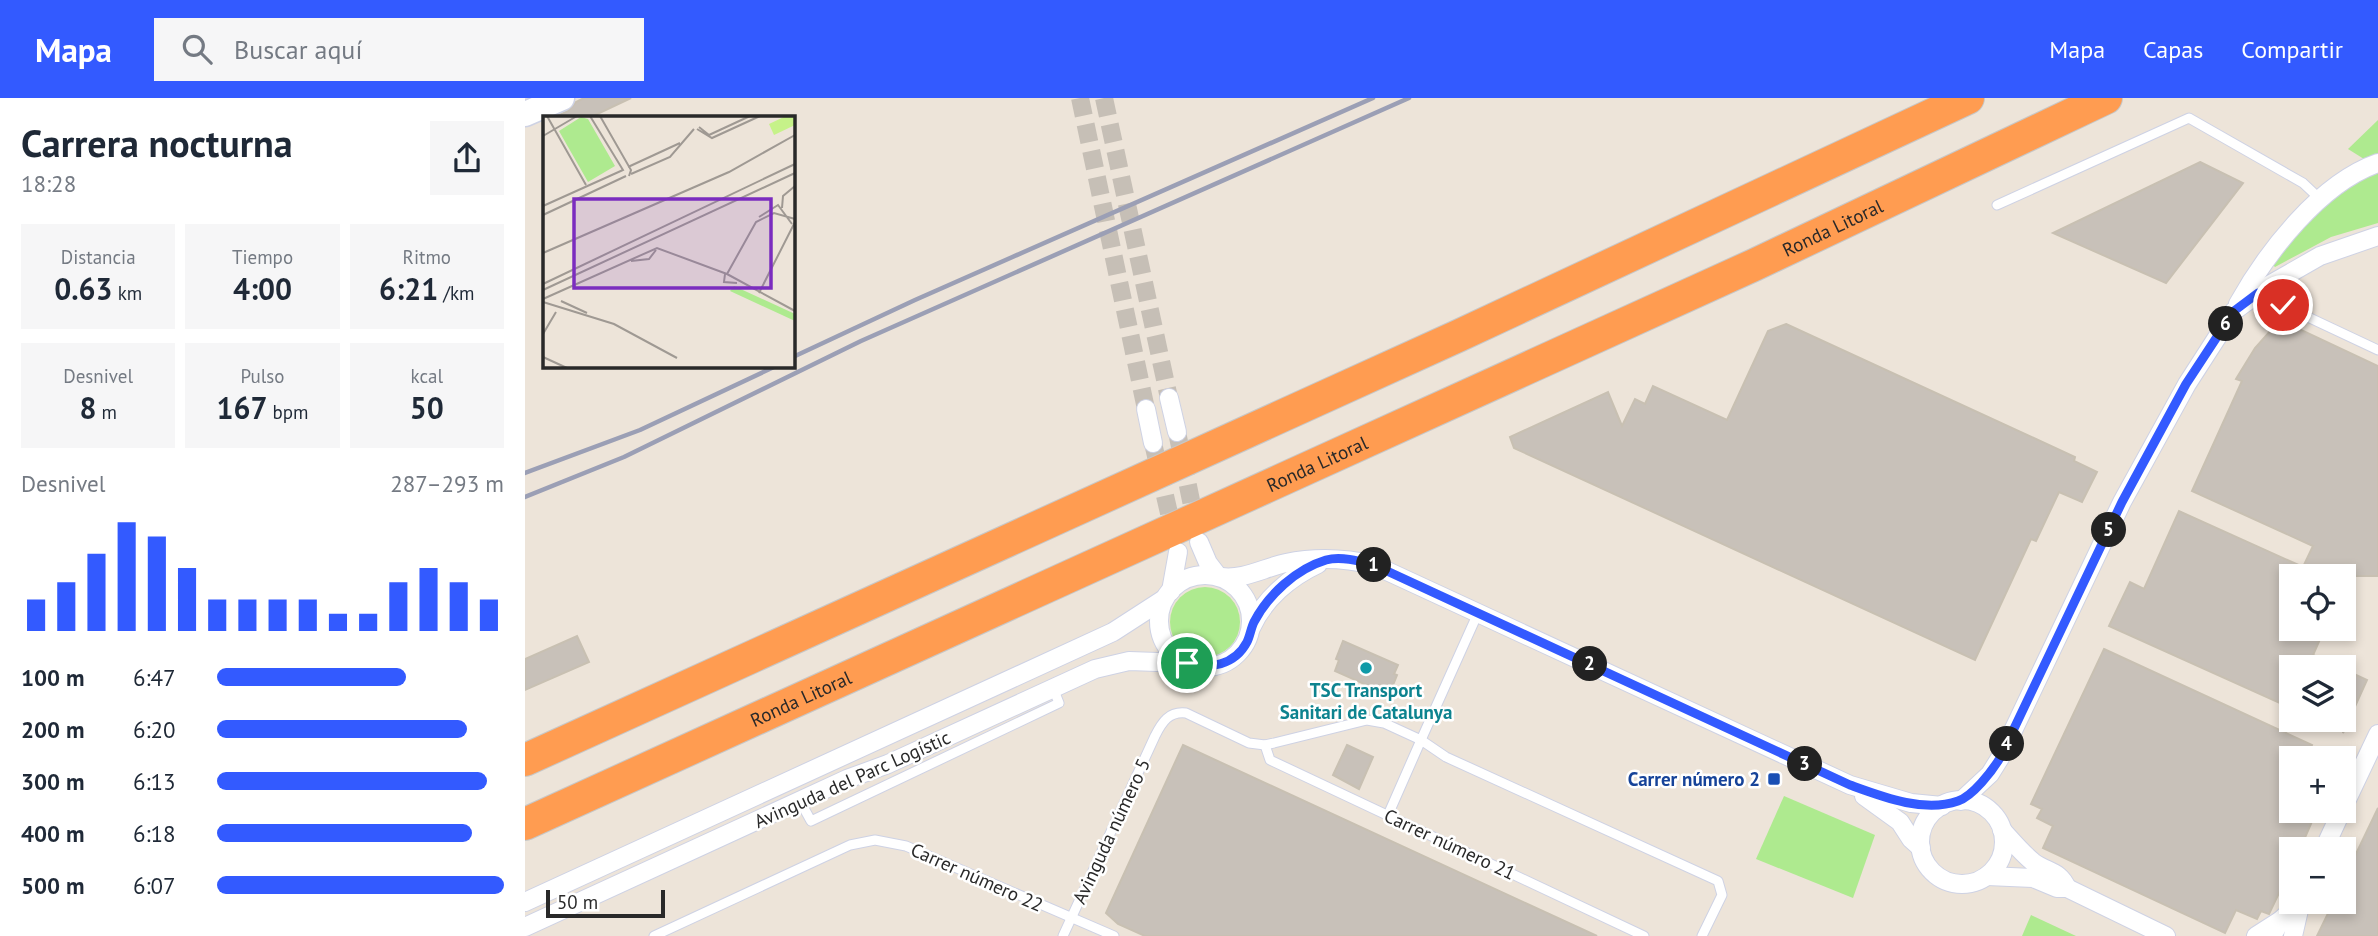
<!DOCTYPE html>
<html lang="es">
<head>
<meta charset="utf-8">
<style>
	:root { --surface:#fff; --page:#f6f6f7; --text:#1f2937; --muted:#747a83; --accent:#335aff }
	body { margin:0; font-family:"PT Sans",sans-serif; background:var(--page); color:var(--text); height:100vh; display:flex; flex-direction:column; font-size:26px; white-space:nowrap }
	* { box-sizing:border-box; margin:0 }
	p { font-size:23px; color:var(--muted) }
	.icon { flex:none; width:38px; height:38px; fill:none; stroke:currentColor; stroke-width:2; stroke-linecap:round; stroke-linejoin:round }
	.map { position:relative; flex:1; overflow:hidden }
	.details { display:flex; flex-direction:column; background:var(--surface); width:525px }
	.details>* { flex:none }
	.fabs { position:absolute; left:1754px; top:466px; display:grid; gap:14px }
	.fabs a { display:grid; place-items:center; width:77px; height:77px; border-radius:0px; background:var(--surface); box-shadow:0 4px 10px #0003; font-size:35px }
	.scale { position:absolute; left:21px; bottom:18px; width:119px; box-sizing:border-box; padding-left:7px; border:4px solid #292929; border-top:0; font-size:19px; line-height:24px; white-space:nowrap; color:#292929; -webkit-text-stroke:5px #fff; paint-order:stroke }
	.pin { position:absolute; display:grid; place-items:center; width:60px; height:60px; color:#fff; margin:-30px; border:4px solid #fff; border-radius:50%; box-shadow:0 2px 7px #0007 }
	.km { position:absolute; width:35px; height:35px; margin:-18px; border-radius:50%; background:#222; color:#fff; font-size:19px; line-height:35px; text-align:center }
	.round { display:grid; place-items:center; flex:none; width:74px; height:74px; border-radius:0px; background:var(--page) }
	.overview { display:flex; align-items:center; justify-content:space-between; height:119px; padding:0 21px }
	h1 { font-size:38px; font-weight:600; line-height:52px }
	.figures { display:grid; grid-template-columns:repeat(3,1fr); gap:10px; height:119px; padding:7px 21px }
	.figures div { display:grid; align-content:center; border-radius:0px; background:var(--page); text-align:center }
	.figures b { font-size:30px; font-weight:600 }
	.figures small { font-size:19px; font-weight:400 }
	.figures p { font-size:19px }
	.chart { height:196px; padding:14px 21px }
	.chart p { display:flex; justify-content:space-between }
	.chart svg { width:100%; height:126px; margin-top:7px; stroke:var(--accent); stroke-width:6 }
	ul { padding:0 21px; list-style:none; font-size:23px }
	li { display:grid; grid-template-columns:112px 84px 1fr; align-items:center; height:52px }
	li i { height:18px; border-radius:9px; background:var(--accent) }
	header { display:flex; align-items:center; gap:42px; box-sizing:border-box; height:98px; padding:0 35px; background:var(--accent); color:#fff }
	header strong { font-size:33px }
	nav { display:flex; gap:38px; margin-inline-start:auto; font-size:24px }
	.search { width:490px; height:63px; background:var(--page); display:flex; align-items:center; gap:18px; box-sizing:border-box; padding:0 24px; border-radius:0px; color:var(--muted); font-size:26px }
	main { display:flex; flex:1; min-height:0 }
	.map>svg:first-child { display:block }
</style>
</head>
<body>
<header>
<strong>Mapa</strong>
<div class="search"><svg class="icon" aria-label="search" viewBox="0 0 24 24"><circle cx="10" cy="10" r="6"/><path d="M15 15l6 6"/></svg>Buscar aquí</div>
<nav><a>Mapa</a><a>Capas</a><a>Compartir</a></nav>
</header>
<main>
<section class="details">
<div class="overview"><div><h1>Carrera nocturna</h1><p>18:28</p></div><a class="round"><svg class="icon" aria-label="share" viewBox="0 0 24 24"><path d="M12 15V3M7 8l5-5 5 5M5 13v7h14v-7"/></svg></a></div>
<div class="figures">
<div><p>Distancia</p><b>0.63<small> km</small></b></div>
<div><p>Tiempo</p><b>4:00</b></div>
<div><p>Ritmo</p><b>6:21<small> /km</small></b></div>
</div>
<div class="figures">
<div><p>Desnivel</p><b>8<small> m</small></b></div>
<div><p>Pulso</p><b>167<small> bpm</small></b></div>
<div><p>kcal</p><b>50</b></div>
</div>
<div class="chart"><p><span>Desnivel</span>287–293 m</p>
<svg viewBox="0 0 160 44" preserveAspectRatio="none"><path d="M5 44V33M15 44V27M25 44V17M35 44V6M45 44V11M55 44V22M65 44V33M75 44V33M85 44V33M95 44V33M105 44V38M115 44V38M125 44V27M135 44V22M145 44V27M155 44V33"/></svg>
</div>
<ul>
<li><b>100 m</b>6:47<i style="width:66%"></i></li>
<li><b>200 m</b>6:20<i style="width:87%"></i></li>
<li><b>300 m</b>6:13<i style="width:94%"></i></li>
<li><b>400 m</b>6:18<i style="width:89%"></i></li>
<li><b>500 m</b>6:07<i style="width:100%"></i></li>
</ul>
</section>
<div class="map">
<svg width="1853" height="838" viewBox="0 0 1853 838">
	<rect width="100%" height="100%" fill="#ede4d9"/>
	<g fill="#aeea8f">
		<path d="M1853,22V56L1839,61L1823,51Z"/>
		<path d="M1853,72V125L1806,139L1750,169L1748,167L1787,119L1823,87Z"/>
		<circle cx="680" cy="524" r="35"/>
		<path d="M1259,698L1350,737L1328,800L1231,761Z"/>
		<path d="M1506,817L1551,838H1497Z"/>
	</g>
	<g fill="#c8c1b9" stroke="#c8c0b2" stroke-width="2">
		<path d="M59,0H106L66,19H30L43,13L51,4Z"/>
		<path d="M1675,64L1718,85L1641,185L1528,135Z"/>
		<path d="M1755,222L1853,268V478H1766V530H1800L1788,557L1814,569H1766V610L1584,528L1605,484L1619,491L1654,413L1778,469L1788,448L1667,393L1717,283L1711,281L1730,250Z"/>
		<path d="M1261,226L1550,359L1549,363L1572,374L1557,404L1534,394L1511,443L1506,441L1450,562L989,350L985,339L1083,294L1097,328L1110,301L1120,306L1128,288L1202,322L1243,233Z"/>
		<path d="M52,538L64,564L0,592V561Z"/>
		<path d="M818,543L873,567L869,576L872,577L864,597L810,573L814,562L811,561Z"/>
		<path d="M1579,551L1787,647L1781,660H1766V712H1792L1775,751H1766V770L1744,816L1736,813L1732,821L1711,812L1700,835L1518,750L1528,728L1512,720L1517,711L1506,706Z"/>
		<path d="M1818,571L1842,582L1818,635Z"/>
		<path d="M658,647L1072,838H620L593,826L581,815Z"/>
		<path d="M822,647L848,659L834,691L808,677Z"/>
		<path d="M1853,710V838H1792L1809,803H1818V783Z"/>
	</g>
	<g fill="none" stroke-linecap="round" stroke-linejoin="round">
		<g stroke="#c6bfb6" stroke-width="18" stroke-dasharray="18 9" stroke-linecap="butt">
			<path d="M555,0L621,311"/>
			<path d="M579,0L644,300"/>
			<path d="M652,334L671,427"/>
			<path d="M628,345L649,437"/>
		</g>
		<g stroke="#ced2e4" stroke-width="11">
			<g id="lane">
				<path d="M1472,107L1664,20L1778,85L1795,101"/>
				<path d="M1734,196L1853,252"/>
				<path d="M740,647L745,662L1119,838"/>
				<path d="M275,703L286,723L534,605L528,590"/>
				<path d="M863,717L896,642L921,659L1193,783L1197,797L1177,838"/>
				<path d="M129,838L325,747L350,742L381,748L589,838"/>
				<path d="M538,838L630,638C637,624 644,613 661,615L724,645L740,647L749,645L842,622L859,625L896,642L953,515"/>
			</g>
		</g>
		<g stroke="#ced2e4" stroke-width="20">
			<g id="street">
				<path d="M1713,206C1742,154 1795,85 1853,65"/>
				<path d="M644,300L652,334"/>
				<path d="M621,311L628,345"/>
				<path d="M674,444L683,465L693,478"/>
				<circle cx="680" cy="523" r="46"/>
				<path d="M696,479C719,482 738,470 761,465C790,459 820,460 849,467L1325,687L1386,705L1417,708"/>
				<path d="M646,493L653,454"/>
				<path d="M726,530C739,501 765,479 793,466"/>
				<path d="M1339,698L1375,724L1386,741L1396,750"/>
				<circle cx="1437" cy="744" r="42"/>
				<path d="M1436,703L1465,676L1475,660L1597,404L1662,286L1709,213L1746,186L1795,158L1853,138"/>
				<path d="M1818,710L1853,636"/>
				<path d="M1477,732C1487,743 1496,754 1508,764C1523,775 1534,772 1542,790"/>
				<path d="M1799,751L1817,712"/>
				<path d="M1462,778L1508,780L1532,790H1542L1641,838"/>
				<path d="M0,804L588,534L639,501"/>
				<path d="M0,829L322,681L363,666L570,571L604,563L661,565"/>
				<path d="M1731,838L1756,822"/>
				<path d="M1747,838L1756,822L1775,804"/>
				<path d="M1768,838L1776,803"/>
			</g>
		</g>
		<g stroke="#ced2e4" stroke-width="27">
			<path id="secondary" d="M0,16L37,0"/>
		</g>
		<g stroke="#c7c7c7" stroke-width="34">
			<g id="highway">
				<path d="M0,662L933,238L1443,0"/>
				<path id="s1" d="M0,726L1229,167L1581,0"/>
			</g>
		</g>
		<use href="#lane" stroke="#fff" stroke-width="9"/>
		<use href="#street" stroke="#fff" stroke-width="18"/>
		<use href="#secondary" stroke="#fff" stroke-width="24"/>
		<use href="#highway" stroke="#ff9c51" stroke-width="32"/>
		<g stroke="#9b9fb5" stroke-width="4.5">
			<path d="M268,259L390,202L848,0"/>
			<path d="M0,375L115,332L251,268"/>
			<path d="M0,399L99,359L336,243L884,0"/>
		</g>
	</g>
	<g fill="none" stroke-linecap="round" stroke-linejoin="round">
		<g stroke="#fff" stroke-width="14">
			<path id="route" d="M662,565C684,572 710,567 722,544C725,538 726,530 729,524C743,497 771,471 801,462C816,458 834,463 849,467L1325,687C1358,699 1399,715 1433,703C1448,698 1467,673 1475,660L1597,404L1661,286L1709,213L1733,195L1758,207"/>
		</g>
		<use href="#route" stroke="#335aff" stroke-width="9"/>
	</g>
	<circle fill="#0f9aa8" stroke="#fff" stroke-width="2.5" cx="841" cy="570" r="7"/>
	<rect fill="#1a4fb4" stroke="#fff" stroke-width="2.5" x="1242" y="674" width="14" height="14" rx="3.5"/>
	<g text-anchor="middle" dominant-baseline="central" stroke-width="5" stroke-linejoin="round" paint-order="stroke">
		<g font-size="19" fill="#292929" stroke="#fff">
			<text stroke="none"><textPath href="#s1" startOffset="1437">Ronda Litoral</textPath></text>
			<text stroke="none"><textPath href="#s1" startOffset="870">Ronda Litoral</textPath></text>
			<text stroke="none"><textPath href="#s1" startOffset="303">Ronda Litoral</textPath></text>
			<text transform="translate(327 681) rotate(-24)">Avinguda del Parc Logístic</text>
			<text transform="translate(586 733) rotate(-65)">Avinguda número 5</text>
			<text transform="translate(925 746) rotate(25)">Carrer número 21</text>
			<text transform="translate(452 779) rotate(24)">Carrer número 22</text>
		</g>
		<g font-size="19" font-weight="bold" fill="#0d838f" stroke="#fff">
			<text x="841" y="592">TSC Transport<tspan x="841" dy="22">Sanitari de Catalunya</tspan></text>
		</g>
		<g font-size="19" font-weight="bold" fill="#164399" stroke="#fff" text-anchor="end">
			<text x="1235" y="681">Carrer número 2</text>
		</g>
	</g>
	<g transform="translate(18 18)">
		<rect width="252" height="252" fill="#ede4d9"/>
		<path d="M38,1L45,3L72,50L45,66L16,15ZM191,170L252,198V205L187,175Z" fill="#aeea8f"/>
		<path d="M243,0H252V9L231,19L226,8Z" fill="#c6f289"/>
		<path fill="none" stroke="#9f9993" stroke-width="2" d="M4,0L43,69M57,0L88,54L86,60M156,11L166,19L207,0M154,13L169,22L217,0M0,20L34,0M85,51L137,27M88,58L127,41L151,13M0,90L80,54L47,0M239,92L240,80L252,70M0,99L83,60M216,101L235,89L249,108M0,137L186,56L252,19M88,145L106,143L113,134M182,158L181,166L194,167M184,158L213,106L231,97L252,103M184,158L252,195M0,168L252,48M0,174L252,57M216,177L252,106M0,183L114,132L184,158M18,185L44,197M0,186L71,208L134,242M0,218L13,196M0,241L24,252"/>
		<path fill="#7b2cbf" fill-opacity="0.15" stroke="#7b2cbf" stroke-width="3.5" d="M31,83H228V172H31Z"/>
		<rect width="252" height="252" fill="none" stroke="#292929" stroke-width="3.5"/>
	</g>
</svg>
<div class="fabs">
<a><svg class="icon" aria-label="locate" viewBox="0 0 24 24"><circle cx="12" cy="12" r="6"/><path d="M12 2v4M12 18v4M2 12h4M18 12h4"/></svg></a>
<a><svg class="icon" aria-label="layers" viewBox="0 0 24 24"><path d="M12 4l9 5-9 5-9-5zM3 14l9 5 9-5"/></svg></a>
<a>+</a>
<a>−</a>
</div>
<div class="scale">50 m</div>
<div class="pin" style="left:662px;top:565px;background:#1e9e55"><svg class="icon" aria-label="arrive" viewBox="0 0 24 24"><path d="M6 21V4h12l-3 4 3 4H6"/></svg></div>
<div class="pin" style="left:1758px;top:207px;background:#d93025"><svg class="icon" aria-label="check" viewBox="0 0 24 24"><path d="M5 12l5 5 9-10"/></svg></div>
<b class="km" style="left:849px;top:467px">1</b>
<b class="km" style="left:1065px;top:566px">2</b>
<b class="km" style="left:1280px;top:666px">3</b>
<b class="km" style="left:1482px;top:646px">4</b>
<b class="km" style="left:1584px;top:432px">5</b>
<b class="km" style="left:1701px;top:226px">6</b>
</div>
</main>
</body>
</html>
